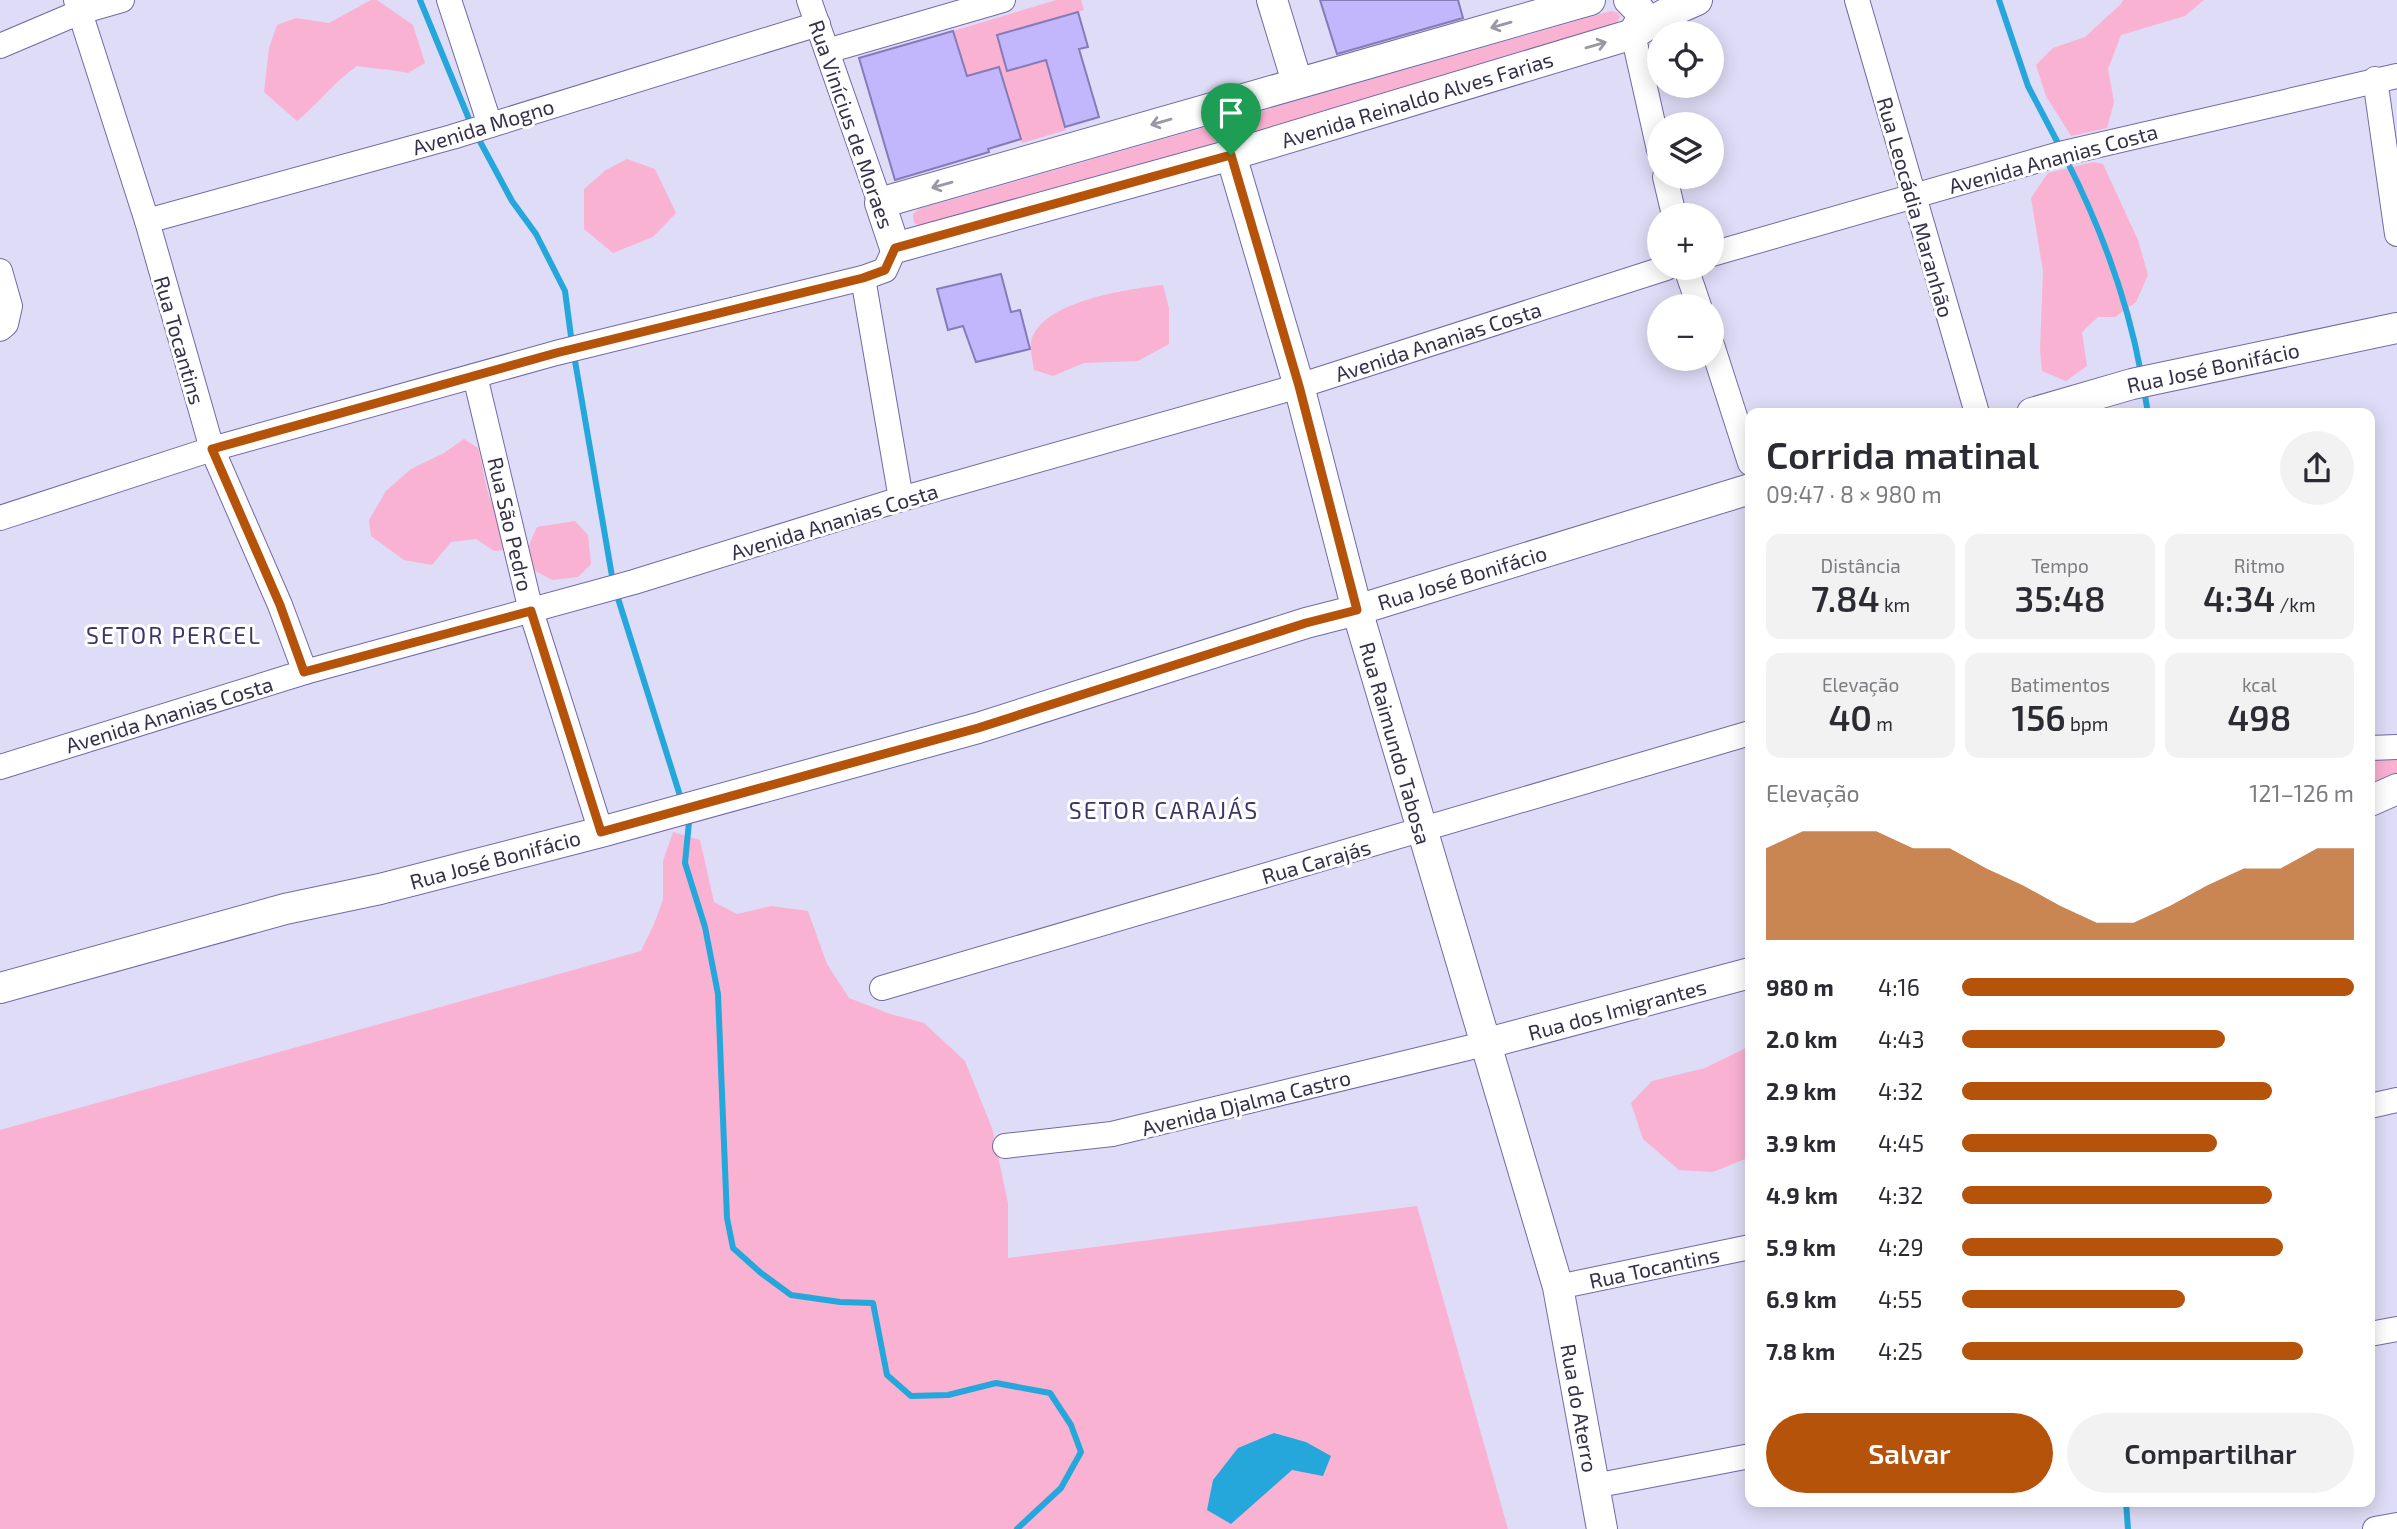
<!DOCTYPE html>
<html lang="pt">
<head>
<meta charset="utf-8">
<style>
	:root { --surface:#fff; --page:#f2f2f3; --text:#2b2b33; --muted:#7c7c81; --accent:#b45309 }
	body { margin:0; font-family:"Exo 2",sans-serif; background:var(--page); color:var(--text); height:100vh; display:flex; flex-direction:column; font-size:26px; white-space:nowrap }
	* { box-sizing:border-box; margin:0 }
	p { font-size:23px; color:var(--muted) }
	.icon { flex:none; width:38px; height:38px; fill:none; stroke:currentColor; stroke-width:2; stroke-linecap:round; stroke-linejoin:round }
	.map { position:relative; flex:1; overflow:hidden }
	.details { position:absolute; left:1745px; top:408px; width:630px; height:1099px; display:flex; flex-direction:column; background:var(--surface); border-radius:14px; box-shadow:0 4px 18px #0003 }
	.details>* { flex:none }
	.fabs { position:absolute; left:1647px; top:21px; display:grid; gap:14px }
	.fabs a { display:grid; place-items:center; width:77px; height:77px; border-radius:50%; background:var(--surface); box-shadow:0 4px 18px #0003; font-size:35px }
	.pin { position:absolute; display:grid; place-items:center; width:60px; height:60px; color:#fff; margin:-72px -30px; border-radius:50% 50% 50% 0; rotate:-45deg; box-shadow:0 0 7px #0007 }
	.pin .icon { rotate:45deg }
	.round { display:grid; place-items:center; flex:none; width:74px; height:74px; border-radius:37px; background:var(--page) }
	.headline { display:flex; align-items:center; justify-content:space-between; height:119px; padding:0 21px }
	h1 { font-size:38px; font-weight:600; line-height:52px }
	.metrics { display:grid; grid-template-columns:repeat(3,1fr); gap:10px; height:119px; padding:7px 21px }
	.metrics div { display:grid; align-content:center; border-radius:14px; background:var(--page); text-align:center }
	.metrics b { font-size:35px; font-weight:600 }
	.metrics small { font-size:19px; font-weight:400 }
	.metrics p { font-size:19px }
	.chart { height:196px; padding:14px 21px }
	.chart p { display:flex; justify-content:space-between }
	.chart svg { width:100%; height:126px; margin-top:7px; fill:var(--accent); opacity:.7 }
	.cta { display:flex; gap:14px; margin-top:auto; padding:14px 21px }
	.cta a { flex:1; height:80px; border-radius:42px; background:var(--accent); color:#fff; font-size:28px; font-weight:600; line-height:80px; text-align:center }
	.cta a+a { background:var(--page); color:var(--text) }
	ul { padding:0 21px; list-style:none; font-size:23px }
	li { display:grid; grid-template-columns:112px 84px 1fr; align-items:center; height:52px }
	li i { height:18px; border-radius:9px; background:var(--accent) }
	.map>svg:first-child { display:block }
</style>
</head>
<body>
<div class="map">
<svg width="2397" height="1529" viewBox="0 0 2397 1529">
	<rect width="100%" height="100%" fill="#dfdcf7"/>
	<g fill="#fab2d2">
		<path d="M371,0H377L413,25L425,63L408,73C391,69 375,69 357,66C334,82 319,103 297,121L264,92L269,48L277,25L296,18L329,23Z"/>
		<path d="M1056,0H1081L1084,10L997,36L1007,71L1046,60L1066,130L1022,143L999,67L970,87L953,31Z"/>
		<path d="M2123,0H2204L2185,16L2121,35L2108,69L2114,102L2107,128L2071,136L2046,96L2036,65L2053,48L2085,37L2121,4Z"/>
		<path d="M1611,11L1618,13L1620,17L1616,24L1284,123L929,225L921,226L914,223L913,214L919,209Z"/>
		<path d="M627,159L655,169L676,213L653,237L613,253L584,229V189L606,170Z"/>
		<path d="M2093,162L2103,164L2138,240L2148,275L2136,302L2115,317H2098L2082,332L2087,366L2066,381L2042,371L2040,351L2043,271L2031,198L2048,173Z"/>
		<path d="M1163,285L1169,308V344L1138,361L1084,363L1053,376L1034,370C1033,362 1030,350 1031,342C1040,301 1129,289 1163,285Z"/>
		<path d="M464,439L478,448C487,478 483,498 505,523V550L494,551L476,539L451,542L432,565L404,560L371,536L369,520L386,491L411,469L444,453Z"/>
		<path d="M575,521L588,535L591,564L578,577L552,580L532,569L527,550L537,527Z"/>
		<path d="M2397,756V776L2370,786V757Z"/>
		<path d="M673,832L700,840L714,902L737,914L771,906L808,911L827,964L849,998L890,1014L924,1023L965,1061L992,1128L1008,1203V1258L1417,1206L1508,1529H0V1130L641,951L654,924L663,900V861Z"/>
		<path d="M1750,1046V1157L1713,1172L1679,1170L1643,1139L1631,1103L1652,1081L1705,1068Z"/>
	</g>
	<path fill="#25a7db" d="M1274,1433L1306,1442L1331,1456L1323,1476L1292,1470L1231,1524L1207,1510L1213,1480L1238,1448Z"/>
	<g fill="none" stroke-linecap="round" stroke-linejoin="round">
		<g stroke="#25a7db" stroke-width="6">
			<path d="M420,0L471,124"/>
			<path d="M1999,0L2028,86L2060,147"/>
			<path d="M476,134L512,201L536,234L565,291L572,344"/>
			<path d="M2066,159C2101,228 2127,297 2141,373"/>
			<path d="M574,355L613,582"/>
			<path d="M2144,390L2148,413"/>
			<path d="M616,592L682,802"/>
			<path d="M687,816L689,822L685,863L705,927L718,994L727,1218L733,1248L761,1273L791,1295L840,1302L873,1303L887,1375L911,1396L948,1395L996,1383L1050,1393L1071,1425L1081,1452L1061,1488L1017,1529"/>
			<path d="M2126,1502L2128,1529"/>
		</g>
	</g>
	<g fill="#c2b7fc" stroke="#847bb7" stroke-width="2">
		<path d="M1320,0H1458L1463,18L1337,54Z"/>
		<path d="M1078,12L1088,47L1079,49L1099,117L1065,127L1046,60L1007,71L997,35Z"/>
		<path d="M953,31L967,76L999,67L1021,139L988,149L989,152L895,180L859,58Z"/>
		<path d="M1001,274L1011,312L1020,310L1030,349L976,362L963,326L948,330L937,289Z"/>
	</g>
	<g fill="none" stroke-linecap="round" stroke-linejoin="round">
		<g stroke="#7369a4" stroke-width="26">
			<g id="minor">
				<path d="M76,0L147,221L212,449L280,605L305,672"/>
				<path d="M449,0L490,125"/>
				<path d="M809,0L880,203"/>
				<path d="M1857,0L1977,413"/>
				<path d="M1633,34L1659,150"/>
				<path d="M0,46L80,12L122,0"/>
				<path d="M827,51L1003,0"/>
				<path d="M2375,79L2397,234"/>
				<path d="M1665,177L1674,215"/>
				<path d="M147,221L452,137L818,24"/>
				<path d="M1712,254L2060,154L2397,76"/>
				<path d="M1686,268L1699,306"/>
				<path d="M0,271L10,306L6,324L0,329"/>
				<path d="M863,278L901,499"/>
				<path d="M1712,345L1750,463"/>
				<path d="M475,376L531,611L601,832"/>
				<path d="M0,518L212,449L556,353L863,278L885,270L895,248"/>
				<path d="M2370,748L2397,747"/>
				<path d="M0,767L305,672L634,582L901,499L1299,386L1666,268"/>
				<path d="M882,988L1750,733"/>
				<path d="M2370,1106L2397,1100"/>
				<path d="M1005,1146L1112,1134L1484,1044"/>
				<path d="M1558,1287L1750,1247"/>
				<path d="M2370,1334L2397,1329"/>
				<path d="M1594,1486L1750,1456"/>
				<path d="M2375,1529L2397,1525"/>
			</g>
		</g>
		<g stroke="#7369a4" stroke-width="32">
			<g id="tertiary">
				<path d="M1272,0L1297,82"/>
				<path d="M1590,0L880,203L895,248L1231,155L1633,34L1640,22V11L1629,0"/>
				<path d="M1633,34L1665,14L1697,0"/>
				<path d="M1231,155L1299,386L1357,610L1558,1287L1602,1529"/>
				<path d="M2032,413L2132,384L2397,328"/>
				<path d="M2370,801L2397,789"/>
				<path d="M0,988L285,909L380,889L601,832L978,728L1306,623L1357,610L1750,489"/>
				<path d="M1484,1044L1750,973"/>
			</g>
		</g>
		<use href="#minor" stroke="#fff" stroke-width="24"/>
		<use href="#tertiary" stroke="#fff" stroke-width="30"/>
	</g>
	<defs><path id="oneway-shaft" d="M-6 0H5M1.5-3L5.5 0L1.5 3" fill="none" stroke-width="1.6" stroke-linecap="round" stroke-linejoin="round" transform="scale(1.75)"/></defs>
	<g stroke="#9a98a5">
		<use href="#oneway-shaft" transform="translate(1501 25) rotate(164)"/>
		<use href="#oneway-shaft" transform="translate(1596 45) rotate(-16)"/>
		<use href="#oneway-shaft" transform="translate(1161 122) rotate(164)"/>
		<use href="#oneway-shaft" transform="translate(942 185) rotate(164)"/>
	</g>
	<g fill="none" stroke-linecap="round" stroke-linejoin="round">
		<g stroke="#fff" stroke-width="14">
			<path id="route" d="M1231,155L1299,386L1357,610L1306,623L978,728L601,832L531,611L304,672L280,605L212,449L556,353L863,278L885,270L895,248Z"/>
		</g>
		<use href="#route" stroke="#b45309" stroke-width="9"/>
	</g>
	<g text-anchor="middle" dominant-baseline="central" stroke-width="6" stroke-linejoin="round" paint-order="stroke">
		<g font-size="21" fill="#35314b" stroke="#fff">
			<text transform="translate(1417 99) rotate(-17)">Avenida Reinaldo Alves Farias</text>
			<text transform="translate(852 124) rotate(71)">Rua Vinícius de Moraes</text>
			<text transform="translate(483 126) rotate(-17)">Avenida Mogno</text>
			<text transform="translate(2053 158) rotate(-15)">Avenida Ananias Costa</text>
			<text transform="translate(1916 207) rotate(74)">Rua Leocádia Maranhão</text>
			<text transform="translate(180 340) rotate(74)">Rua Tocantins</text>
			<text transform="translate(1438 341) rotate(-18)">Avenida Ananias Costa</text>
			<text transform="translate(2213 367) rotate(-12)">Rua José Bonifácio</text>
			<text transform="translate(834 521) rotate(-17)">Avenida Ananias Costa</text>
			<text transform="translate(511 524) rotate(77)">Rua São Pedro</text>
			<text transform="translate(1462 577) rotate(-17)">Rua José Bonifácio</text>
			<text transform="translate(169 714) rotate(-17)">Avenida Ananias Costa</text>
			<text transform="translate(1396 743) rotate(74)">Rua Raimundo Tabosa</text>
			<text transform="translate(495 859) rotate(-15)">Rua José Bonifácio</text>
			<text transform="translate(1316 861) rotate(-16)">Rua Carajás</text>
			<text transform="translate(1617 1009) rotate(-15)">Rua dos Imigrantes</text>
			<text transform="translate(1246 1102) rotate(-14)">Avenida Djalma Castro</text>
			<text transform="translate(1654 1267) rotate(-12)">Rua Tocantins</text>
			<text transform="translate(1580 1408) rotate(80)">Rua do Aterro</text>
		</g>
		<g font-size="23" letter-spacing="2" fill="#40356b" stroke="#fff">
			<text x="174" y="635">SETOR PERCEL</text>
			<text x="1164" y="810">SETOR CARAJÁS</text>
		</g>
	</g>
</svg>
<div class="fabs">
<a><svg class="icon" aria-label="locate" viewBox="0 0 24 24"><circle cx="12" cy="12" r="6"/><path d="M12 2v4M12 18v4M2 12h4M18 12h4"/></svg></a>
<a><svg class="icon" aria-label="layers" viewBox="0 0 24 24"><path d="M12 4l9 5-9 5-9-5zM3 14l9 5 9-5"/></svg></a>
<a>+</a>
<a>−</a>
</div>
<div class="pin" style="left:1231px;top:155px;background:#1e9e55"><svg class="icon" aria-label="arrive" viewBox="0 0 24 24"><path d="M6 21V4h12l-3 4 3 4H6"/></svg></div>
<section class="details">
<div class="headline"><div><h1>Corrida matinal</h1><p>09:47 · 8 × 980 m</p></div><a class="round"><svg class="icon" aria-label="share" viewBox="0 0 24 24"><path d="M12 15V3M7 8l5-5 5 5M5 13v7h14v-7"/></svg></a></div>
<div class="metrics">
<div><p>Distância</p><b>7.84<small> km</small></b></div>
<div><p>Tempo</p><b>35:48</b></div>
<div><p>Ritmo</p><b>4:34<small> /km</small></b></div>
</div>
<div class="metrics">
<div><p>Elevação</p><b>40<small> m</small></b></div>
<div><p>Batimentos</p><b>156<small> bpm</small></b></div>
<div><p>kcal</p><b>498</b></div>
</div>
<div class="chart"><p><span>Elevação</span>121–126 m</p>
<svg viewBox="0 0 160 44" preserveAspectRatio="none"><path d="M0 44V12L10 6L20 6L30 6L40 12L50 12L60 19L70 25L80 32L90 38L100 38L110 32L120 25L130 19L140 19L150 12L160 12V44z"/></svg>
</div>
<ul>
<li><b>980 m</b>4:16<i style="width:100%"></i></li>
<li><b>2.0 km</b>4:43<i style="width:67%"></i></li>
<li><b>2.9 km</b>4:32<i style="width:79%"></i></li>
<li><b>3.9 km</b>4:45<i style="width:65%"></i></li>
<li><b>4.9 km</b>4:32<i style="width:79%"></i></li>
<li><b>5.9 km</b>4:29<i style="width:82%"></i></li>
<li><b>6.9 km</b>4:55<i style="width:57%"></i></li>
<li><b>7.8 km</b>4:25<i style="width:87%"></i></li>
</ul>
<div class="cta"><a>Salvar</a><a>Compartilhar</a></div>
</section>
</div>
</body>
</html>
